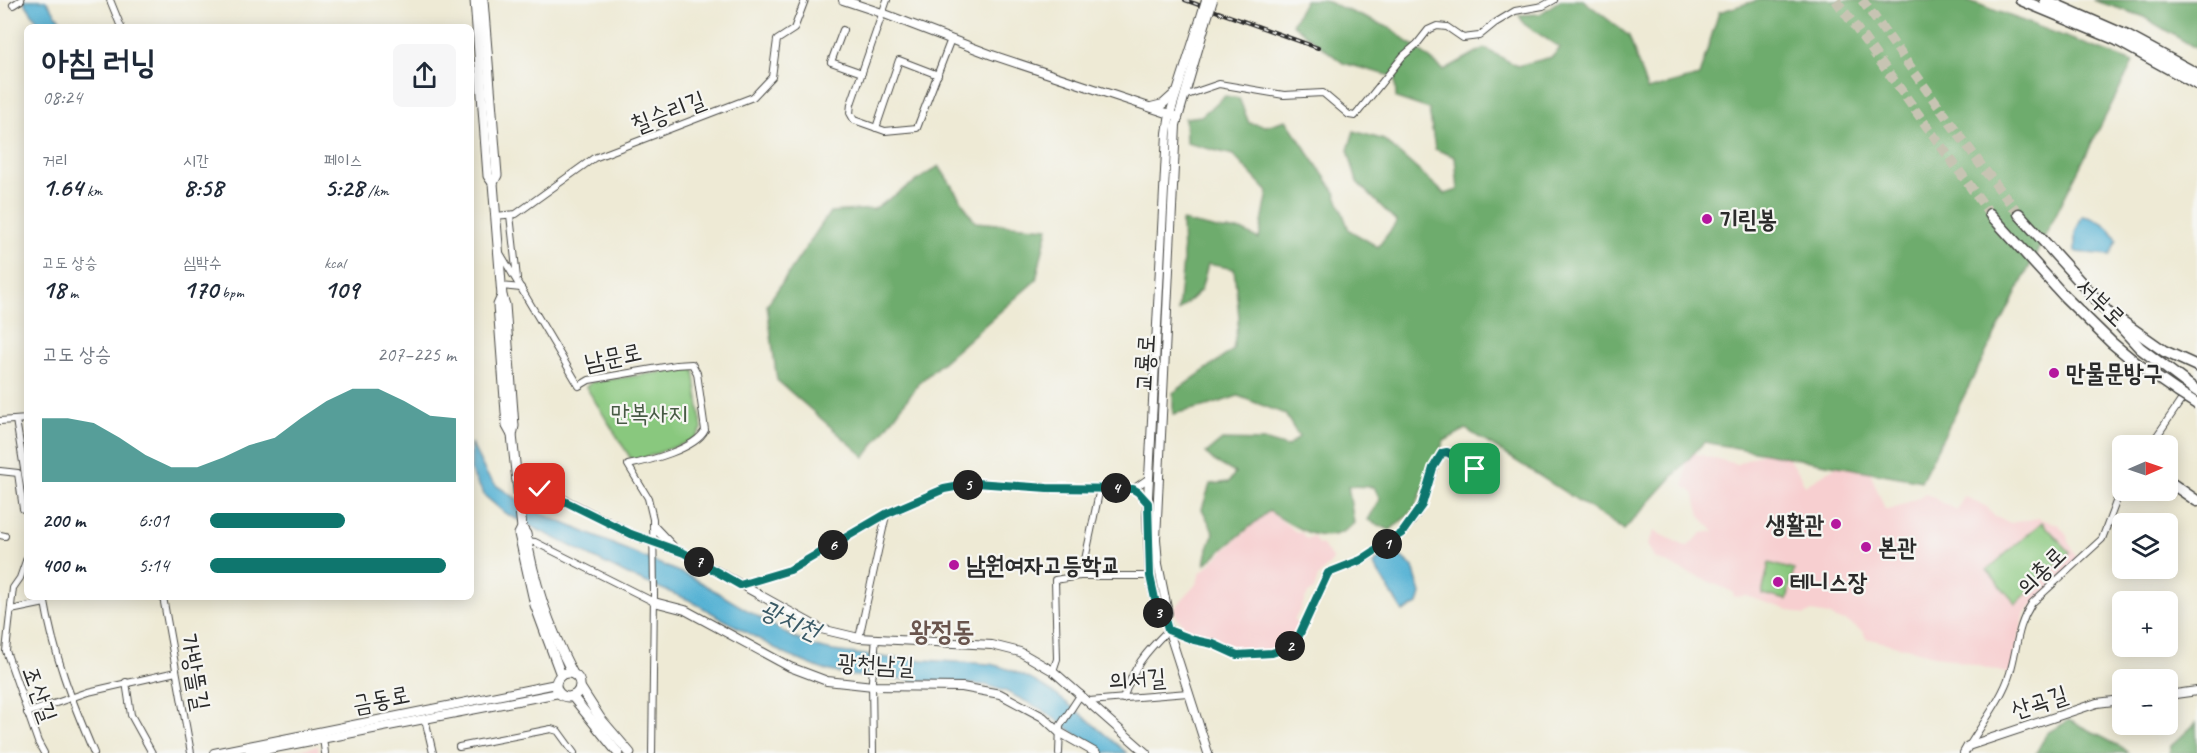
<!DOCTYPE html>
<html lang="ko">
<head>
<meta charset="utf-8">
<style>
	:root { --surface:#fff; --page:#f6f6f7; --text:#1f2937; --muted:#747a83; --accent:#0f766e }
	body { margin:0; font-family:Caveat,"Poor Story",sans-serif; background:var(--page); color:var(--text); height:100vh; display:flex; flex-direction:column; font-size:22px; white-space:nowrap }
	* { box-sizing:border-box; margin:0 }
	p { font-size:20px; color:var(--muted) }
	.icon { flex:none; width:33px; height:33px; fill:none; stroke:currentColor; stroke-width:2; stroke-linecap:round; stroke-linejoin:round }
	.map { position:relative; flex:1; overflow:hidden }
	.side { position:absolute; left:24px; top:24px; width:450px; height:576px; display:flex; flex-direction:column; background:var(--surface); border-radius:9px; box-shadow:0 3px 15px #0003 }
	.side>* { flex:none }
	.needle { width:39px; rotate:88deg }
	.fabs { position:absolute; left:2112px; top:435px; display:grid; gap:12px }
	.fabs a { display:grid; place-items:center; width:66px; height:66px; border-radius:9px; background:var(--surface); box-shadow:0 3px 15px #0003; font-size:30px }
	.pin { position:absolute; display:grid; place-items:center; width:51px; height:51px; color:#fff; margin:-26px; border-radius:12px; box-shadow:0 3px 9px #0006 }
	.km { position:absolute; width:30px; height:30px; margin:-15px; border-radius:50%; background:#222; color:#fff; font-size:16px; line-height:30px; text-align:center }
	.round { display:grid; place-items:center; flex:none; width:63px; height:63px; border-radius:9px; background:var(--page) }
	.headline { display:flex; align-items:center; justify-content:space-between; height:102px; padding:0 18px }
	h1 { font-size:33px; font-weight:700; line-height:45px }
	.metrics { display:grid; grid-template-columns:repeat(3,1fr); gap:9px; height:102px; padding:6px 18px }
	.metrics div { display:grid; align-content:center }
	.metrics b { font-size:26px; font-weight:700 }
	.metrics small { font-size:16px; font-weight:400 }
	.metrics p { font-size:16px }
	.chart { height:168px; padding:12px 18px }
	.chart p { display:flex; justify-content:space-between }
	.chart svg { width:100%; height:108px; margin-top:6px; fill:var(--accent); opacity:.7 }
	ul { padding:0 18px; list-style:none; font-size:20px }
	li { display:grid; grid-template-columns:96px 72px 1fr; align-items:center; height:45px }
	li i { height:15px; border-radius:8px; background:var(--accent) }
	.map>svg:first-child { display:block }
</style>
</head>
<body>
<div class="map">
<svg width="2197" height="753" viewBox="0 0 2197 753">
	<rect width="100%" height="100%" fill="#f6f6f2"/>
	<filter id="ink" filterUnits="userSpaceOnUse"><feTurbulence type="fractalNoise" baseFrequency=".0167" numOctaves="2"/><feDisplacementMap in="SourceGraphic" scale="12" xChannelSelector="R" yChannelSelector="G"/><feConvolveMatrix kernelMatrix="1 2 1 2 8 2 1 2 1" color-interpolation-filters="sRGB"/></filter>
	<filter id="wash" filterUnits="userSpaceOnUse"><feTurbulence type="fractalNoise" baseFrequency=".008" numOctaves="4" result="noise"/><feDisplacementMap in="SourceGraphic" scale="24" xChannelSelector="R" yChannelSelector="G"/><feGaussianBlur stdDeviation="1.35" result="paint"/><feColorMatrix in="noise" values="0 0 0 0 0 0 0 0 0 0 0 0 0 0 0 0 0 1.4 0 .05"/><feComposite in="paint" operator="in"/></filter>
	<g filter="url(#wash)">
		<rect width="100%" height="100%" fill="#eeead5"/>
		<g fill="#f7cfd0">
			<path d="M1779,446L1798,471L1805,486L1861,450L1885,509H1893L1926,494L1957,510L1964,496L1987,507L1995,517L2011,523L2038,518L2059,525L2065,532L2078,561L2025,613L2010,674L1866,638L1863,632L1846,621L1834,619L1829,615L1811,612L1804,615L1746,596L1734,597L1733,592L1654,558L1648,544L1654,531L1687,547L1702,533L1714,531L1700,516L1694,493L1684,486L1686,466L1680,450L1737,464Z"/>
			<path d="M1268,511L1295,531L1302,533L1306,539L1313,536L1318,544L1323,545L1333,560L1318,577L1314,590L1308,594L1294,621L1299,624L1293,635L1273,650H1249L1193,637L1176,616L1174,609L1197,583L1200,573Z"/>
			<path d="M318,746L319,753H278L285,752Z"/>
		</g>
		<g fill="#89c87e" stroke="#5a7a54" stroke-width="1.5">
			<path d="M691,368L694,370L702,429L696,437L688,442L633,462L586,387L592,382Z"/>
			<path d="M2042,522L2070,552L2016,604L1987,570Z"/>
			<path d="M1769,563L1794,570L1787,600L1762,594Z"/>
		</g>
		<g fill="#6eac6d" stroke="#4c6c4c" stroke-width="1.5">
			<path d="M1305,0H1323L1390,28L1444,70L1484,48L1517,66L1552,57L1560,48L1524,24L1519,15L1540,14L1560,0H1583L1629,36L1647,90L1699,76L1719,12L1758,0H1967L2133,62L1921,481L1704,442L1624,530L1466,429L1444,441L1414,510L1390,530L1368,520L1380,499L1374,487L1348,486L1354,523C1329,551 1294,527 1269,511L1205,564L1208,548L1214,533L1202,509L1210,484L1229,482L1235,473L1214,461L1206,453L1222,440L1267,441L1287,447L1299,437L1285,414L1238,396L1211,405L1173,414V393L1233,350L1239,317L1234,269L1208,264L1201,290L1178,311L1183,261L1182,221L1222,230H1241L1259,239L1268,192L1233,155L1186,143L1185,118L1201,116L1225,96L1239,98L1249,123L1266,126L1286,120L1335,192L1349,230L1378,247L1397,222L1357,182L1348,150L1354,131L1384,140L1445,194L1458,190L1455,157L1435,149L1429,109L1396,98L1395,77L1343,63L1292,24Z"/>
			<path d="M2093,0H2197V49L2142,16Z"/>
			<path d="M939,166L975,222L1048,228L1036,280L919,383L865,457L777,380L767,305L830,212L874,209Z"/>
			<path d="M2069,720L2123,748L2129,753H2036L2047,733Z"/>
			<path d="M2196,723L2197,753H2169L2171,746Z"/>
		</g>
		<g fill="#56b2d4" stroke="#406e80" stroke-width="1.5">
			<path d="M23,0H46L65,27H41Z"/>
			<path d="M2082,216C2097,218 2110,225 2117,240L2110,255L2075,252V233Z"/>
			<path d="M471,443L487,475L497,486L535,511L693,578L787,634L811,646L833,651L889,658L990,664C1043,675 1086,719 1127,753H1101L1043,710L1005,691L986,685L853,676L821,669L787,655L689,600L628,575L505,513L485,496L471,472Z"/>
			<path d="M1392,549L1413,567L1421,594L1418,604L1403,612L1373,564Z"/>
		</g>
	</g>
	<g filter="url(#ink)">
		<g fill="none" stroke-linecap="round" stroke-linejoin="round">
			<g stroke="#c7c4b3" stroke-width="10" stroke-dasharray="10 5" stroke-linecap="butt">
				<path d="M1836,0L1990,214"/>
				<path d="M1862,0L1983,168L2019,214"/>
			</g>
			<g stroke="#484844" stroke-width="8">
				<g id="minor">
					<path d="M110,0L121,27"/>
					<path d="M887,0L851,104L850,113L854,120L885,131L917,128L951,39"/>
					<path d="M13,5L21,0"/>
					<path d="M843,30L831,62L862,73"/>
					<path d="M1184,96L1219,84L1284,95L1323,93L1349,115L1355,116L1403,56L1417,44L1428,30L1437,26L1447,27L1463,38L1479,36L1495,23L1515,11L1543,6L1554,0"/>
					<path d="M876,128L899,60L938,75"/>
					<path d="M510,215L517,278"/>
					<path d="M495,216L516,214L594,158L753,97L772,77L777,40L794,29L805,0"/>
					<path d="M500,253L579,386L589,380L676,365L692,364L697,373L705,430C696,449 648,461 628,465L648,498L653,519L654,595L652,753"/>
					<path d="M501,286L521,288"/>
					<path d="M16,420L27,487"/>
					<path d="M0,421L27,419"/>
					<path d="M2150,446L2180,402L2196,387"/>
					<path d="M0,471L18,473L23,509L27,511"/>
					<path d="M1133,489L1138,492L1147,502"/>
					<path d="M0,535L5,536"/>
					<path d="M527,541L535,542L654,602"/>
					<path d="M27,558L20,578L13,588L6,651L38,742L44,753"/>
					<path d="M1079,576L1083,569L1100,488"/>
					<path d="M740,585L790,570L886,515L944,489L976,483L1047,488L1133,489L1149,478"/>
					<path d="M44,597C54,656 71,699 94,753"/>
					<path d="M163,597L191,753"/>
					<path d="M11,610L45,603"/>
					<path d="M859,638L886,515"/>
					<path d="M1053,671L1057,659L1055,580L1079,576H1150"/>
					<path d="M126,682L131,715L152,753"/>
					<path d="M1123,699C1134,666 1144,654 1168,630L1194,641L1213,643L1237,655L1272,653L1290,647L1297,640L1328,573C1339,568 1352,565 1362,560C1386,547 1412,530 1422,504C1430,486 1431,471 1442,453L1447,452L1475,469"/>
					<path d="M1089,701L1188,693"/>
					<path d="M27,713L88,692L176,672"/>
					<path d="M425,719L433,753"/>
					<path d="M323,738L325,753"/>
					<path d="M1969,746C1982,724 2003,697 2010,673C2018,646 2016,628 2032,603L2102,539L2122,486"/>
					<path d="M459,747L551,729L558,731L574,753"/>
					<path d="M873,753L872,680L876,638"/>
					<path d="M1059,753L1060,726L1081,694"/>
				</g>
			</g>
			<g stroke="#484844" stroke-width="10">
				<g id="tertiary">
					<path d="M843,0L882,13L992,55L1173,115"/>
					<path d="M1200,20L1170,114L1167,133L1147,516L1150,576L1158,613L1165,619L1208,753"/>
					<path d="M1151,107L1163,104L1174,94"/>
					<path d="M516,478L533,484L631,534L684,553L821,629L859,638L992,645L1020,652L1053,671L1146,753"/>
					<path d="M518,495L529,490L540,489"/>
					<path d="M654,527L672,546"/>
					<path d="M654,602L685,610L790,667L827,681L873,686L962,687L1000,694L1043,717L1059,732L1096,753"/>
					<path d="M1165,619L1168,613L1158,564L1156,539L1176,125L1206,22"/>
					<path d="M2168,695L2197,691"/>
					<path d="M214,753L556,684"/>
					<path d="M249,753L559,693"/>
					<path d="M1964,753L1968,746L2097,703L2122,700"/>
				</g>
			</g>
			<g stroke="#484844" stroke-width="11">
				<g id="primary">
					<path d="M475,0L488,176L493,183"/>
					<path d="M483,0L497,175L493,183L502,296L505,305L514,426L512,435L522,528L519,534L535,605L561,675"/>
					<path d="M502,296L498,305L507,426L512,435"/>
					<path d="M522,528L526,534C533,582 551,631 573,674"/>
					<circle cx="568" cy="685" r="12"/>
					<path d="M580,687L600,718L630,753"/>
					<path d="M572,696L618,753"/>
				</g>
			</g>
			<g stroke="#484844" stroke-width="13">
				<g id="trunk">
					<path d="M1990,214L2065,297L2112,343L2136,363L2178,392"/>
					<path d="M2019,214L2140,348L2186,383"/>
					<path d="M2120,320L2164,351L2197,366"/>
					<path d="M2168,481L2197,501"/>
				</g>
			</g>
			<g stroke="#484844" stroke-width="13">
				<g id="motorway">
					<path d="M2021,0L2117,40L2197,84"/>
					<path d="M2045,0L2125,35L2197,74"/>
				</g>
			</g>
			<use href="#minor" stroke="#fff" stroke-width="6"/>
			<use href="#tertiary" stroke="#fff" stroke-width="8"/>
			<use href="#primary" stroke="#fff" stroke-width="9"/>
			<use href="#trunk" stroke="#fff" stroke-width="10"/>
			<use href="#motorway" stroke="#fff" stroke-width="10"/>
			<g stroke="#2b2b2b" stroke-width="4">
				<path id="rail" d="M1185,0L1318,48"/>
			</g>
			<use href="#rail" stroke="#f6f6f2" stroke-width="1.5" stroke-dasharray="4.5" stroke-linecap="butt"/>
			<g stroke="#484844" stroke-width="10" stroke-linecap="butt">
				<g id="tertiary-bridge">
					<path d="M1200,20L1206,0"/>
					<path d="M1206,22L1213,0"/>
				</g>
			</g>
			<g stroke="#484844" stroke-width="13" stroke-linecap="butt">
				<g id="trunk-bridge">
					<path d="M2186,383L2197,391"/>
					<path d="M2178,392L2197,404"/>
				</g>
			</g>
			<use href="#tertiary-bridge" stroke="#fff" stroke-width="8"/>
			<use href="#trunk-bridge" stroke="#fff" stroke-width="10"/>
		</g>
	</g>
	<g fill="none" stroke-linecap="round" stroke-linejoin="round" filter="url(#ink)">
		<g stroke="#fff" stroke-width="12">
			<path id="route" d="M540,489L631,534L684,553L740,585L790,570L886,514L944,489L976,483L1047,488L1133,489L1138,492L1148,503L1150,576L1158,613L1165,619L1168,630L1194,640L1213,644L1237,655L1272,653L1290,647L1297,640L1328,573L1361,560L1402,533L1422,505L1433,468L1442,453L1447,452L1475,469"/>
		</g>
		<use href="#route" stroke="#0f766e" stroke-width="8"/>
	</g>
	<g fill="#b5179e" stroke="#f6f6f2" stroke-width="2">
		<circle cx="1707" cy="219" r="6"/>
		<circle cx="2054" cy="373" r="6"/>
		<circle cx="1836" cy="524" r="6"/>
		<circle cx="1866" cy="547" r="6"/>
		<circle cx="954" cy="565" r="6"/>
		<circle cx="1778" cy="582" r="6"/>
	</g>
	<g text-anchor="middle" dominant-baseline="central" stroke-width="4.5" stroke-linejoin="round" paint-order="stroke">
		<g font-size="24" fill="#2b2b2b" stroke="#f6f6f2">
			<text transform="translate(668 112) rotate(-21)">칠승리길</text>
			<text transform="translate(2101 302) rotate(44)">서부로</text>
			<text transform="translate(613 357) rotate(-12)">남문로</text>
			<text transform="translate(1145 363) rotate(-87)">교룡로</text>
			<text transform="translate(2041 571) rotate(-45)">의총로</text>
			<text transform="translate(876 664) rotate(3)">광천남길</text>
			<text transform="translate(195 672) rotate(80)">가방뜰길</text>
			<text transform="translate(1137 679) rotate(-4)">의서길</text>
			<text transform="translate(40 694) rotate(70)">조산길</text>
			<text transform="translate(381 699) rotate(-11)">금동로</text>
			<text transform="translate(2039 702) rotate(-18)">산곡길</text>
		</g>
		<g font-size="24" font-weight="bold" fill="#2b2b2b" stroke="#f6f6f2" text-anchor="start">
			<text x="1719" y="219">기린봉</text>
			<text x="2066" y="373">만물문방구</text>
			<text x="1824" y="524" text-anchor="end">생활관</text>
			<text x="1878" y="547">본관</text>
			<text x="966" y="565">남원여자고등학교</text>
			<text x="1790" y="582">테니스장</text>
		</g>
		<g font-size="24" fill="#475a44" stroke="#f6f6f2">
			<text x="649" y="413">만복사지</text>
		</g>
		<g font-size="26" font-style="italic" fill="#3a5a66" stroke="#f6f6f2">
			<text transform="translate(790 620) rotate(24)">광치천</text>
		</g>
		<g font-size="27" font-weight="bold" fill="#6a554e" stroke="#f6f6f2">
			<text x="942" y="631">왕정동</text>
		</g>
	</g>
</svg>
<div class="fabs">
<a><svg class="needle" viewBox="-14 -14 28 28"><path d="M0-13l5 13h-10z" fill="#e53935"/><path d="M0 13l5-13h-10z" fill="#747a83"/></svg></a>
<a><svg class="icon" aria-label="layers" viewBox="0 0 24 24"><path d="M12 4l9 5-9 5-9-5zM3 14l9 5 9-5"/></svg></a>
<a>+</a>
<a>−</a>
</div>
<div class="pin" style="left:1475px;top:469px;background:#1e9e55"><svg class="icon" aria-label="arrive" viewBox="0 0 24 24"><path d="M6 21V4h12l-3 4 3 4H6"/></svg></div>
<div class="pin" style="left:540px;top:489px;background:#d93025"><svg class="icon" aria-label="check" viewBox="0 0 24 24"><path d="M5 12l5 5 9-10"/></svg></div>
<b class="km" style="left:1387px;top:544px">1</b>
<b class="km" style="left:1290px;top:646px">2</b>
<b class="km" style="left:1158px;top:613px">3</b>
<b class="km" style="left:1116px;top:488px">4</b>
<b class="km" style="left:968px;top:485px">5</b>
<b class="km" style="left:833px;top:545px">6</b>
<b class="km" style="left:699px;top:562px">7</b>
<section class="side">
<div class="headline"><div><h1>아침 러닝</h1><p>08:24</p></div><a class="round"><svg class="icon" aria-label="share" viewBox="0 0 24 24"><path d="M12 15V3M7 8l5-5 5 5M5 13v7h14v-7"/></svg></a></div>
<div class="metrics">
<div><p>거리</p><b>1.64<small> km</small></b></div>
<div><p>시간</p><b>8:58</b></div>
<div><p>페이스</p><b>5:28<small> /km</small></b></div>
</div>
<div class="metrics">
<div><p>고도 상승</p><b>18<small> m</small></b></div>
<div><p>심박수</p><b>170<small> bpm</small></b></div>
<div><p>kcal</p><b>109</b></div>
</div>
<div class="chart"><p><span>고도 상승</span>207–225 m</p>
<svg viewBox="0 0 160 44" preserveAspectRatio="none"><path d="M0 44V18L10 18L20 20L30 26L40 33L50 38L60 38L70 34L80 29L90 26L100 18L110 11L120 6L130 6L140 11L150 17L160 18V44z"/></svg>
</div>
<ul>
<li><b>200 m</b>6:01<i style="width:55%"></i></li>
<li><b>400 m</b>5:14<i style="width:96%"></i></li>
</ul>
</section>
</div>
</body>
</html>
